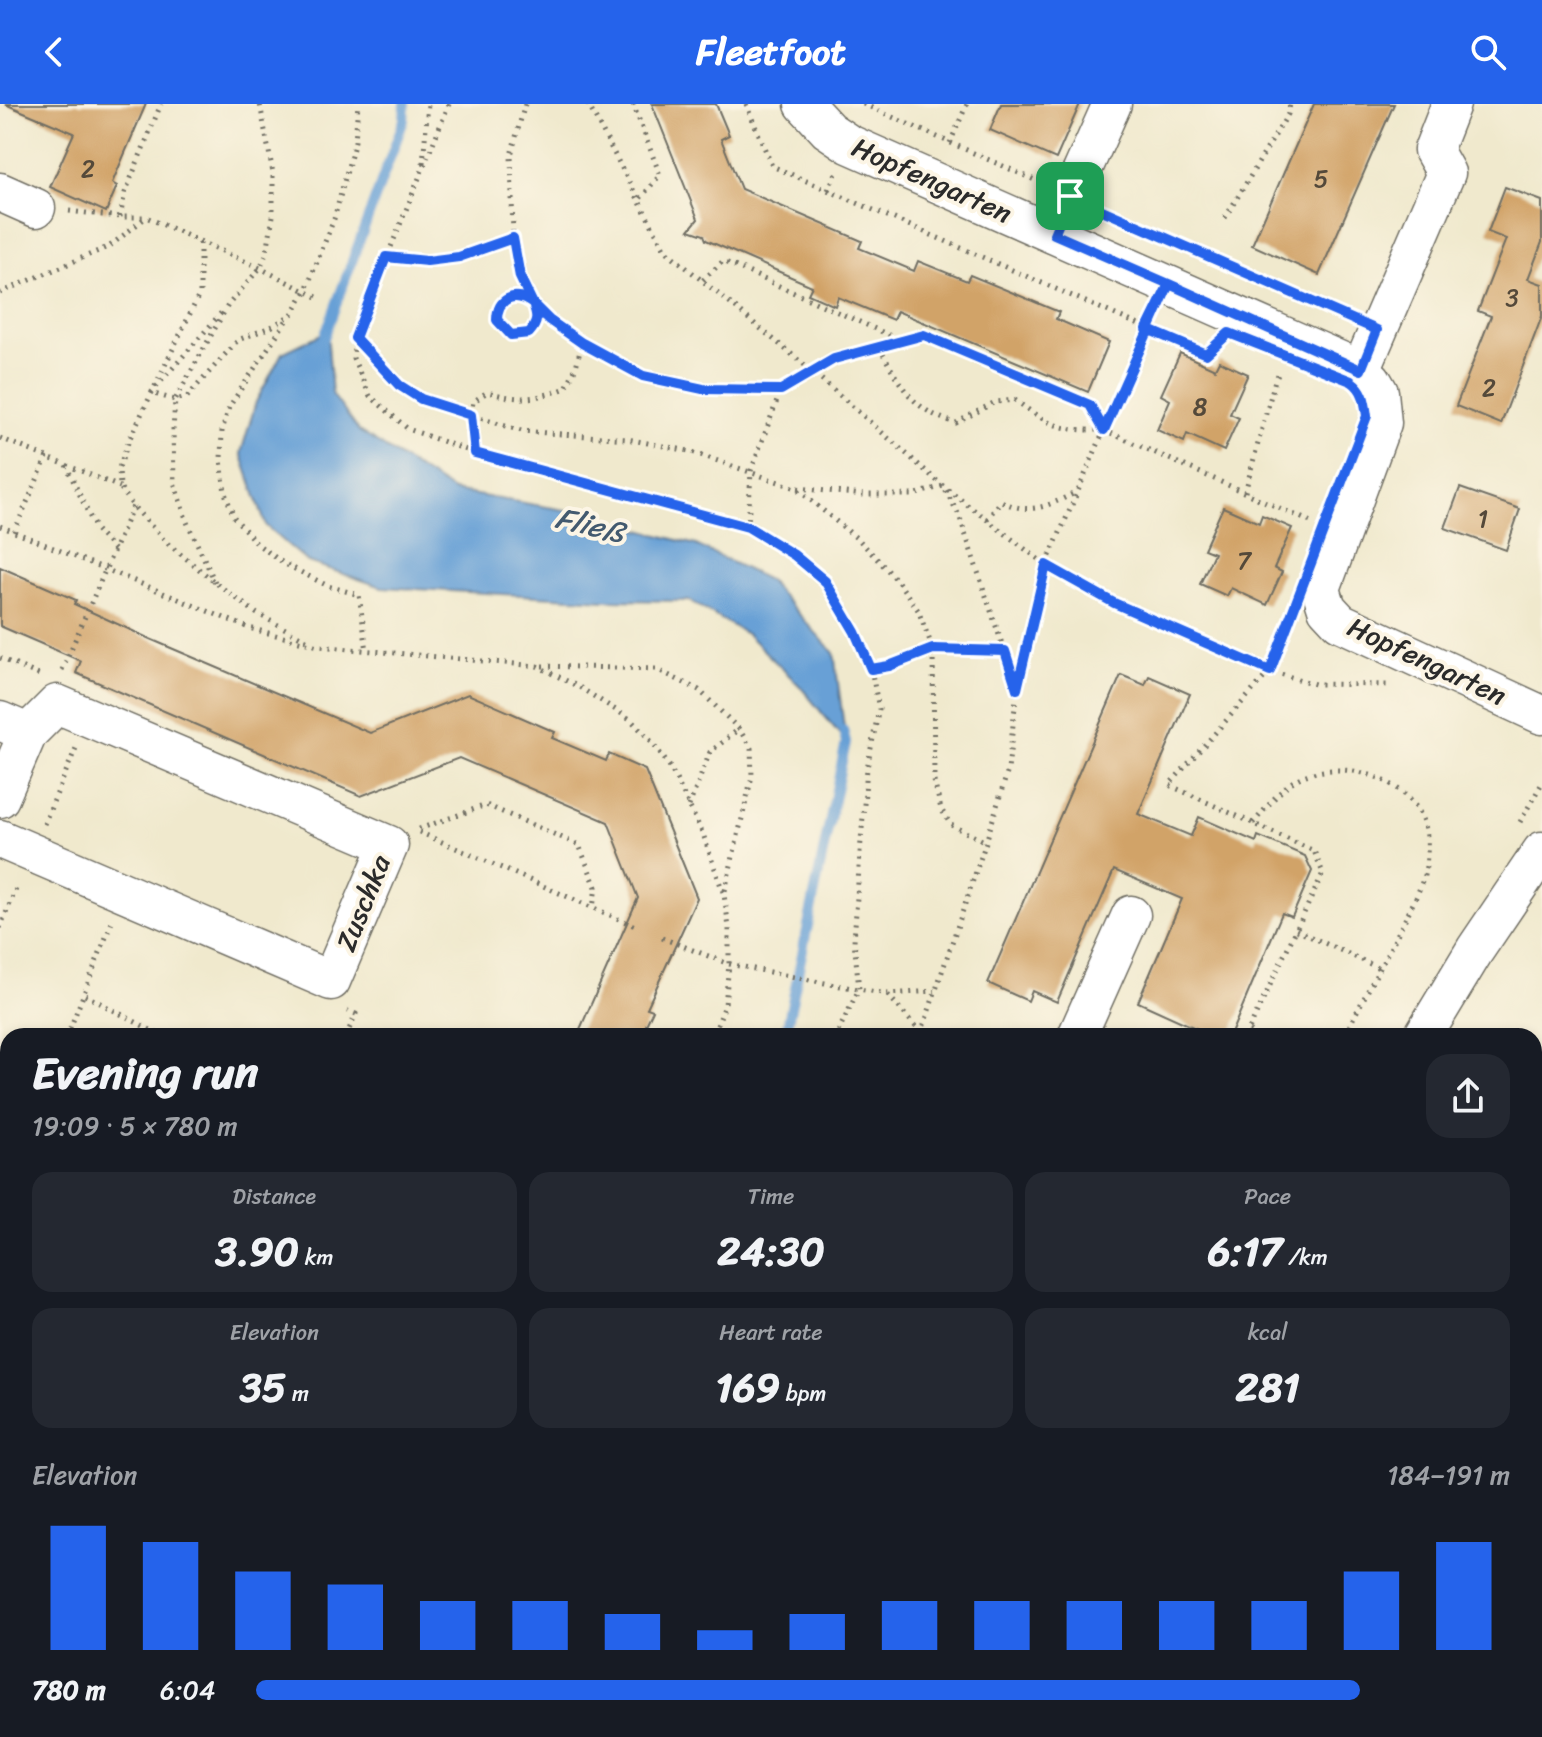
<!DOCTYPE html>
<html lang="en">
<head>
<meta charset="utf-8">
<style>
	:root { --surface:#171b24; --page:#242831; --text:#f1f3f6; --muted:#9ea1a6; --accent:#2563eb }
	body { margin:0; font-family:Sriracha,sans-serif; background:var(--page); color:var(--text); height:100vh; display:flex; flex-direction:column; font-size:30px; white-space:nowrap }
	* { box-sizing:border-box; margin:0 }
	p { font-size:26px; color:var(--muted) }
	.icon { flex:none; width:44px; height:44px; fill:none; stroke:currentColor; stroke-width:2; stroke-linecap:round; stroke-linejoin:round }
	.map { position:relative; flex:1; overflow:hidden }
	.side { position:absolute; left:0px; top:924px; width:1542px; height:710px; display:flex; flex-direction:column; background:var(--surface); border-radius:24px 24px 0 0; box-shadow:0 4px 12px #0003 }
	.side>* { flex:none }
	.pin { position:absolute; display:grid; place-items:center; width:68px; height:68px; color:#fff; margin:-34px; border-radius:16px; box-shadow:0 4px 12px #0006 }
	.round { display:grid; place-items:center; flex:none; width:84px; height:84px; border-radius:24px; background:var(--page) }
	.summary { display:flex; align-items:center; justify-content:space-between; height:136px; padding:0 32px }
	h1 { font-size:44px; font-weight:700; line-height:60px }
	.figures { display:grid; grid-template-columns:repeat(3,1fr); gap:12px; height:136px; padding:8px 32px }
	.figures div { display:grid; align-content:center; border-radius:20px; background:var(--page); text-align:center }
	.figures b { font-size:40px; font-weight:700 }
	.figures small { font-size:22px; font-weight:400 }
	.figures p { font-size:22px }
	.chart { height:224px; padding:16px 32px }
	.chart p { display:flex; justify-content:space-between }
	.chart svg { width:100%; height:144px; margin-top:8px; stroke:var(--accent); stroke-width:6 }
	ul { padding:0 32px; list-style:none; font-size:26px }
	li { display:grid; grid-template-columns:128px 96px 1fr; align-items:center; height:60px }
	li i { height:20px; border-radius:10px; background:var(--accent) }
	header { display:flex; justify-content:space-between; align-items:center; height:104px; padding:0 32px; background:var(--accent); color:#fff; font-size:36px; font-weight:700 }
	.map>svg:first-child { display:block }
</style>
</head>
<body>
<header><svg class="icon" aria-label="back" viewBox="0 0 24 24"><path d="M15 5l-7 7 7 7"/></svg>Fleetfoot<svg class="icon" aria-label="search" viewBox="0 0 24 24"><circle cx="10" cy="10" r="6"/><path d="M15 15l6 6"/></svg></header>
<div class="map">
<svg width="1542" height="1633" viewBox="0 0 1542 1633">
	<rect width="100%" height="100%" fill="#fcf5e5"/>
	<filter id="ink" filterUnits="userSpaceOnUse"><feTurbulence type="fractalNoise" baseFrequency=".0125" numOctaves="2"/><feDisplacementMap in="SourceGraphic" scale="16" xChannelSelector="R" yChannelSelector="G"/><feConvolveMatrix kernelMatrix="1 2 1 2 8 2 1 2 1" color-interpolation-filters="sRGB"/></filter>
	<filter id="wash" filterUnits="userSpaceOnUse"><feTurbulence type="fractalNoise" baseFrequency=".006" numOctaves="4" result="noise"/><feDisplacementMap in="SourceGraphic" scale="32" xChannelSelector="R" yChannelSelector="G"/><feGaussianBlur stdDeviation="1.8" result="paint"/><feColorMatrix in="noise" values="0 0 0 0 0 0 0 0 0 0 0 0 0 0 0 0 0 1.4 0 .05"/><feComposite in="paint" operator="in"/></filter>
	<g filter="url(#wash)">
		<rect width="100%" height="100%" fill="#f0e9cd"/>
		<path fill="#67a0d6" stroke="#496680" stroke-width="2" d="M327,227L332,290L359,327L453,387L565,406L696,441L768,476L834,549L846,638L799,581L748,531L690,497L605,496L382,483L308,458L266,422L241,349L256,298L282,249Z"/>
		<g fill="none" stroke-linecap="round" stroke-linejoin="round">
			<g stroke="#67a0d6" stroke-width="10">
				<path d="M322,239L404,16L405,0"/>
				<path d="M785,932L846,638L843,626"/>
			</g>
		</g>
		<g id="blocks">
			<g fill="#d1a368">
				<path d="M5,0H146L112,79L117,82L106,108L50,83L74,29Z"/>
				<path d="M652,0H716L729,31L721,35L741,85L862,137L859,144L914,167L918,157L967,177L970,171L1059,208L1056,215L1109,238L1088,288L897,207L893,216L838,193L835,202L808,190L812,182L706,136L704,131L689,126L698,115Z"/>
				<path d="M1001,0H1080L1056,55L990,26Z"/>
				<path d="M1314,0H1394L1319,171L1252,141Z"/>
				<path d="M1505,83L1542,97V138L1528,175L1542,180V212L1501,320L1456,302L1491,212L1478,207L1506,135L1488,128Z"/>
				<path d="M1180,249L1215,265L1219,257L1248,270L1230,310L1239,314L1224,347L1187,330L1184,338L1157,326L1170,296L1161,291Z"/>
				<path d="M1460,384L1520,405L1506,446L1445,424Z"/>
				<path d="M1223,403L1259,419L1262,411L1292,424L1274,464L1282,468L1267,501L1231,484L1227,492L1200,480L1214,449L1204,445Z"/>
				<path d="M0,463L76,496L74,500L150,535L370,629L468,590L555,628L552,634L606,657L609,650L645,666L697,794L647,904L653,906L641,932H577L638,794L608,718L459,654L361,692L76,569L81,557L0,522Z"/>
				<path d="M1121,571L1145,581L1149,572L1190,590L1138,710L1191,732L1199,713L1256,738L1258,732L1305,752L1312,767L1292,813L1282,809L1230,932H1213L1138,898L1182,795L1114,766L1057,898L1032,887L1028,897L988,879Z"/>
			</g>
		</g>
	</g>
	<g filter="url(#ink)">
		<use href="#blocks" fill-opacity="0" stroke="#706e64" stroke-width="2"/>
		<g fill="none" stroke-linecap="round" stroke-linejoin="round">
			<g stroke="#706e64" stroke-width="41">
				<g id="minor">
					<path d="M804,0L828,26L849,40L1361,266L1372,276L1379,288L1382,319L1321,485L1327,504L1340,518L1542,611"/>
					<path d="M0,88L36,104"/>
					<path d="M1054,130L1112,0"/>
					<path d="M1361,266L1446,69L1433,46L1451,0"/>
					<path d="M0,617L28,629L57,600L389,741L331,877L0,735"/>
					<path d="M0,694L28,629"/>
					<path d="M1077,932L1131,811"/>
					<path d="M1423,932L1475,846L1542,747"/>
					<path d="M0,1336L8,1338"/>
					<path d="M813,1626L833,1633"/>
					<path d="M285,1633L288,1626"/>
					<path d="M626,1633L629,1626"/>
					<path d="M1045,1633L1049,1626"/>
				</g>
			</g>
			<g stroke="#706e64" stroke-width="5" stroke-dasharray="2 6" stroke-linecap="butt">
				<path d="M449,0L361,217L355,234L353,254L370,292L408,325L475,349L748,423L794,451L825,477L855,528L871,565L879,605L867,664L860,749L854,837L859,885L836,932"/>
				<path d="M525,0L511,51L513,134L520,173L533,200L549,216L582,239L643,272L703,285L781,286L834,255L924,231L1090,301L1104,326L1311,418"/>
				<path d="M588,0L665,146L812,267L943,382L1046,461L1114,499L1270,567L1315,580L1388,581"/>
				<path d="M633,0L660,71L639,96"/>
				<path d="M746,0L772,62L1206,250L1217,240"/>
				<path d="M863,0L1039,78"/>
				<path d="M950,39L967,0"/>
				<path d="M423,59L428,0"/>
				<path d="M828,86L836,69"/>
				<path d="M1100,105L1347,214"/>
				<path d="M69,107L120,113H146L260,164L317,193"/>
				<path d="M120,113L125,89L161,0"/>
				<path d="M1225,114L1288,10L1290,0"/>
				<path d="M200,139V189L129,336L119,364L120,383L133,402L167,439L216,479L256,509L308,537"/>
				<path d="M386,153L427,157L459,153L513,134"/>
				<path d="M703,176L723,157L900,236"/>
				<path d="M0,189L110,142L145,114"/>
				<circle cx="517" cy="212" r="20"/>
				<path d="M221,209L151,289L175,296L187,293L238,236L273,222L292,210L306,186L334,115L355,37L358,0"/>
				<path d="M286,217L229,303L222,327L221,355L225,389L234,413L256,439L283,459L328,482L359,491L367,547"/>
				<path d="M356,235L399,281L421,295L521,327L627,335L689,347L796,384L860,437L896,475L918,506L933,545L934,677L941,705L951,721L986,738"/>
				<path d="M879,243C901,281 910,306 956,319L995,298L1015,296C1050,322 1060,327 1104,326"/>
				<path d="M0,334L120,383"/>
				<path d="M475,349L471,311L473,298L487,288C520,297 534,296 566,284L576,263L582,239"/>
				<path d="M66,361L96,426L114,446"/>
				<path d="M798,384L864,391H913L943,382L959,411L1017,585L1008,666L986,738L922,927L918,932"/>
				<path d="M1245,388L1275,276L1280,267"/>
				<path d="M987,415L1001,397C1030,412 1047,402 1075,389"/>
				<path d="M0,422L249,524L318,542L537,562L579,583L630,615L653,639L670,663L703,730L724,791L729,823V860L725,901L713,932"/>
				<path d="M748,423L751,367L781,286"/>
				<path d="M14,428L47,353"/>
				<path d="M215,478L187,418L174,378L173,326L175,296L228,201L260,164L267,148L273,112V69L260,0"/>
				<path d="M0,554L39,571"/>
				<path d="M542,562L656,565L699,586L739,625L751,644L752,672L724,791"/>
				<path d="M871,565L889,562L933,545L1005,547"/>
				<path d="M62,566L133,402"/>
				<path d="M1017,584L1046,461L1154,211"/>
				<path d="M689,702L710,648L739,625"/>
				<path d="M1520,718L1542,679"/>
				<path d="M1253,719C1268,703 1281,682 1301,673C1341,656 1397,670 1420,709C1429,724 1428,745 1426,762C1422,787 1406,812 1395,835C1378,867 1361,900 1344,932"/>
				<path d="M44,720L76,644"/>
				<path d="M419,725L486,701L579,741L596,783L593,804"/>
				<path d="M419,728L635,822"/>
				<path d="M0,824L18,780"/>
				<path d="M1296,826L1379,864"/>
				<path d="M662,834L729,860L835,881L888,890L935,887"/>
				<path d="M85,891L162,932"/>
				<path d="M888,891L924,932"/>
				<path d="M1249,927L1256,932"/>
				<path d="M67,932L112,818"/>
				<path d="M346,932L356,910L348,907"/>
				<path d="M1246,932L1323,769L1314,747L1169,681L1270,567L1293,508"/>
				<path d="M0,1273L8,1276"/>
				<path d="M0,1587L8,1590"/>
				<path d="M562,1626L565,1633"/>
				<path d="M703,1626L722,1633"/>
				<path d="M918,1626L937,1633"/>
				<path d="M995,1629L1003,1633"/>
				<path d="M23,1633V1626"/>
				<path d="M92,1633L95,1626"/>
				<path d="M987,1633L997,1626"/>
				<path d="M1087,1633L1090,1626"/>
			</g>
			<use href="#minor" stroke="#fff" stroke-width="38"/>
		</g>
	</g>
	<g fill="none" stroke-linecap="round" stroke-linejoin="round" filter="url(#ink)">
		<g stroke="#fff" stroke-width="16">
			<path id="route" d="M1070,92L1054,130L1169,180L1104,326L1090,301L924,231L834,255L781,286L703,285L643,272L582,239L549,216L533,200C538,212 538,219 529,229L511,231L497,216C497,194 515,186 533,200L520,173L513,134L459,153L427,157L386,153L355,234L399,281L421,295L471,311L475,349L748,423L794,451L825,477L855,528L871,565L889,562L933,545L1005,547L1017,585L1046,461L1114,499L1270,567L1367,312C1365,297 1364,286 1351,277L1229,229L1206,250L1147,225L1169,180L1361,266L1377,226L1070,92"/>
		</g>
		<use href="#route" stroke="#2563eb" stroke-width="10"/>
	</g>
	<g text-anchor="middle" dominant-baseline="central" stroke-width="8" stroke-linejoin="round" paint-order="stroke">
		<g font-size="24" fill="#54493a">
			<text x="88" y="65">2</text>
			<text x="1321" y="75">5</text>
			<text x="1512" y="194">3</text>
			<text x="1489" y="284">2</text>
			<text x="1200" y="303">8</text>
			<text x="1483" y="415">1</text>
			<text x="1244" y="457">7</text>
		</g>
		<g font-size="28" fill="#2b2b2b" stroke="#fcf5e5">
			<text transform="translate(932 76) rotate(24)">Hopfengarten</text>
			<text transform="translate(1427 557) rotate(25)">Hopfengarten</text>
			<text transform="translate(363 799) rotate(-68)">Zuschka</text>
		</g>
		<g font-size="30" font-style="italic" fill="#435a6f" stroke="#fcf5e5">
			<text transform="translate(590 421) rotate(13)">Fließ</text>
		</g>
	</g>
</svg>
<div class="pin" style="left:1070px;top:92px;background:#1e9e55"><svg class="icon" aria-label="arrive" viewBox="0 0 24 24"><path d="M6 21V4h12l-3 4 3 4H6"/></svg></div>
<section class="side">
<div class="summary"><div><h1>Evening run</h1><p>19:09 · 5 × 780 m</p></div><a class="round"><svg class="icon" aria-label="share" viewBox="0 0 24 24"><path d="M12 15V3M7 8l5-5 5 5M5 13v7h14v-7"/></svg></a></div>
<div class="figures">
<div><p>Distance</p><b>3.90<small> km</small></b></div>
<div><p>Time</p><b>24:30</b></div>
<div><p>Pace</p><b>6:17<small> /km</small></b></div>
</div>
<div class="figures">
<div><p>Elevation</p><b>35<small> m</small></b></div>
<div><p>Heart rate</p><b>169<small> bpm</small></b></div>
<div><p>kcal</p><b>281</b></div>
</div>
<div class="chart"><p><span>Elevation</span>184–191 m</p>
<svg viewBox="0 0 160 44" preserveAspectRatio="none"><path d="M5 44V6M15 44V11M25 44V20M35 44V24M45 44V29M55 44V29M65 44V33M75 44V38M85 44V33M95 44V29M105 44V29M115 44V29M125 44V29M135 44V29M145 44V20M155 44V11"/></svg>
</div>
<ul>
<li><b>780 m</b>6:04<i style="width:88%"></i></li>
</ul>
</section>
</div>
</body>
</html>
